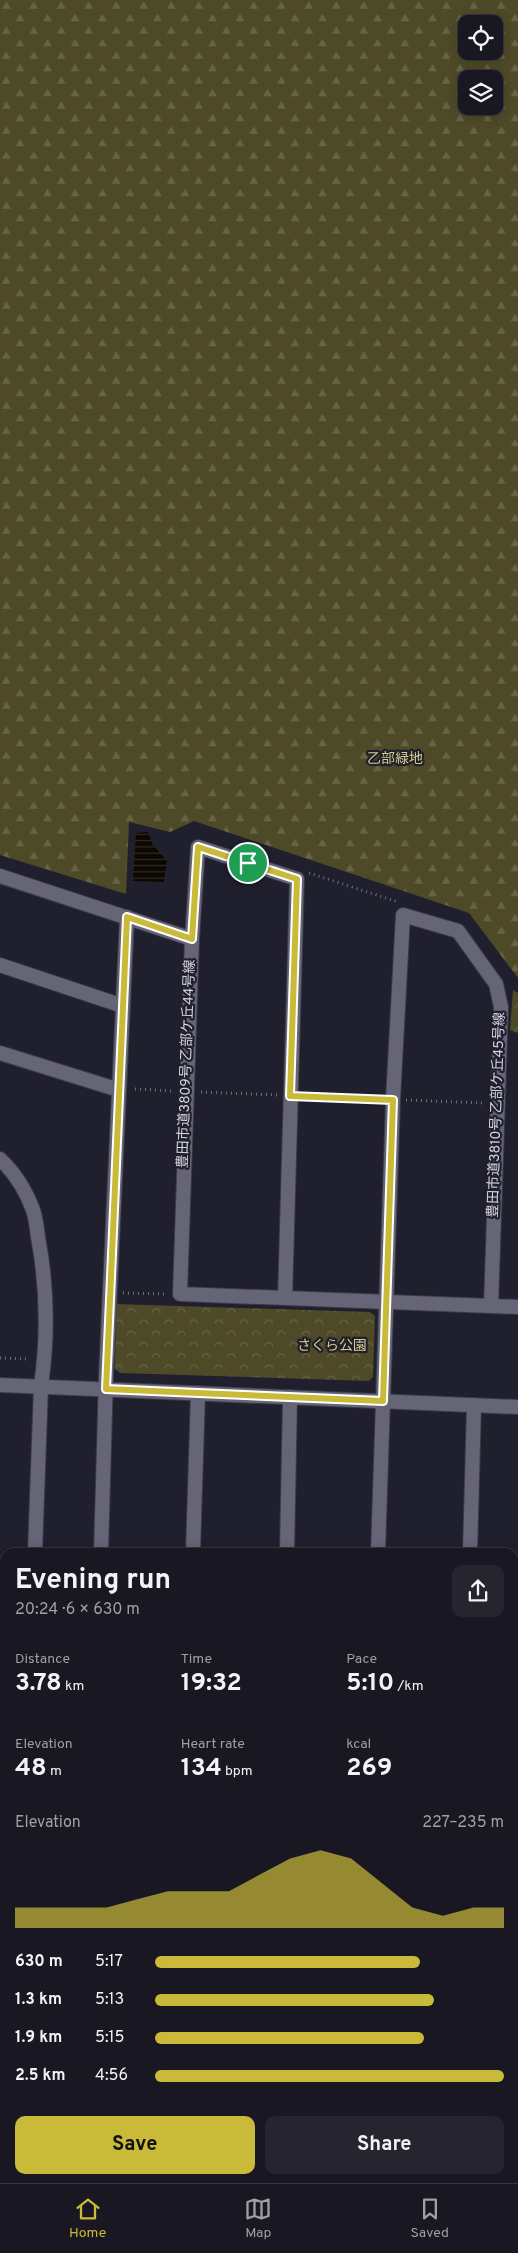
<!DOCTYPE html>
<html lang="en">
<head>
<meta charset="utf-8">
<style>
	:root { --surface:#181722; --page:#25242f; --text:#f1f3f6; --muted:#9f9fa5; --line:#363640; --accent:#caba3a }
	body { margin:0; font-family:Overpass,"Noto Sans JP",sans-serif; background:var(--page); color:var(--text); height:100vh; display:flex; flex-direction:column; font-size:19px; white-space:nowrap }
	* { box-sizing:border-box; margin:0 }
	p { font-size:16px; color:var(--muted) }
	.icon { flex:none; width:28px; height:28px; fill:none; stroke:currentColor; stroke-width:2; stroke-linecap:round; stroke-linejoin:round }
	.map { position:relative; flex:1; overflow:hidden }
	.details { position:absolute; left:0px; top:1548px; width:519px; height:636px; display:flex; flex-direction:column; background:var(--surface); border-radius:15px 15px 0 0; box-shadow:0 2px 12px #0003,0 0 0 1px var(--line) }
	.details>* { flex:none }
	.controls { position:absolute; left:458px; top:15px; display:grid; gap:10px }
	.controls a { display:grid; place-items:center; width:45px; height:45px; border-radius:10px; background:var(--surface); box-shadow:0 2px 12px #0003,0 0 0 1px var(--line); font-size:25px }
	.pin { position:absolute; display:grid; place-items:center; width:42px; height:42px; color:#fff; margin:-21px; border:2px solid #fff; border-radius:50%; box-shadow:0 1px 5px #0007 }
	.round { display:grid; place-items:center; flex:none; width:52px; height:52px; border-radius:10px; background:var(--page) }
	.summary { display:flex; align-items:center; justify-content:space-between; height:85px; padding:0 15px }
	h1 { font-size:28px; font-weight:700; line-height:38px }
	.stats { display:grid; grid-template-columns:repeat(3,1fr); gap:8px; height:85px; padding:5px 15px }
	.stats div { display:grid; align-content:center }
	.stats b { font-size:25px; font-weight:700 }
	.stats small { font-size:14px; font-weight:400 }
	.stats p { font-size:14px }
	.chart { height:140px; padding:10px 15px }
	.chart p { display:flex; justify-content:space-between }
	.chart svg { width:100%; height:90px; margin-top:5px; fill:var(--accent); opacity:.7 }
	.action { display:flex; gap:10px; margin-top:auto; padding:10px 15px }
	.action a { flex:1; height:58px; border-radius:10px; background:var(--accent); color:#111; font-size:20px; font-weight:700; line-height:58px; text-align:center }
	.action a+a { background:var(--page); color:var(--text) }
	ul { padding:0 15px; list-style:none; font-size:16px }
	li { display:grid; grid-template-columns:80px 60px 1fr; align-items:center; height:38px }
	li i { height:12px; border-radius:6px; background:var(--accent) }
	.tab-bar { display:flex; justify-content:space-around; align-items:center; height:70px; border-top:1px solid var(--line); background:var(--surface); font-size:14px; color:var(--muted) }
	.tab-bar a { display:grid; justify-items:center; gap:2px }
	.tab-bar .active { color:var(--accent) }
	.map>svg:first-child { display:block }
</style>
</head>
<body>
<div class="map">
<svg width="518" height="2183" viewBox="0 0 518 2183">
	<defs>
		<pattern id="forest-firs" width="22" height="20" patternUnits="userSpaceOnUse" patternTransform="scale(1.25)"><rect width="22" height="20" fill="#4e4a28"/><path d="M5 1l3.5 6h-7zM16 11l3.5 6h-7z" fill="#676347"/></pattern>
		<pattern id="park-crowns" width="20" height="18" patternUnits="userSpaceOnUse" patternTransform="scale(1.25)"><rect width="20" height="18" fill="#4e4a28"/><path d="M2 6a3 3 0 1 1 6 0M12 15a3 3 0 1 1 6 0" fill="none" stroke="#676347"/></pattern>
		<pattern id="water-rules" width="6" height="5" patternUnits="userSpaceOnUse" patternTransform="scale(1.25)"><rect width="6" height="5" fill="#0c0800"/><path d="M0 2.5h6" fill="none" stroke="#2f2b25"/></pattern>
	</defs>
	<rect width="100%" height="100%" fill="#201f2e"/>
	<g fill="url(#forest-firs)" fill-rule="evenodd">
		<path d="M0,0H518V978L469,913L194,821L170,832L129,822L126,894L0,855ZM466,24H494V51H466ZM466,79H494V106H466Z"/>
		<path d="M518,1710V1748L514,1749V1712Z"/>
		<path d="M518,1751V2122L514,2125V1753Z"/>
		<path d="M0,1941H5V2179H51L50,2183H0Z"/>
	</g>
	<g fill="url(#park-crowns)">
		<path d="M513,990L518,993V1033L510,1030Z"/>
		<path d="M116,1304L370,1312L375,1316L373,1377L369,1381L120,1373L115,1369Z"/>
	</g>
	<g fill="url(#water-rules)">
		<path d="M148,832L153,845L167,861L164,882L133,881L136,833Z"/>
		<path d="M55,2179H152L153,2183H55Z"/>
	</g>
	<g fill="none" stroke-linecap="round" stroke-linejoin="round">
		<g stroke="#3b3a47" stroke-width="16">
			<g id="minor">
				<path d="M0,876L192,939"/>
				<path d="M0,965L123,1006"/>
				<path d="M0,1053L119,1090"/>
				<path d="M285,1298L297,879L198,847L192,939L180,1294L518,1307"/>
				<path d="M0,1385L518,1407"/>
				<path d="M101,1552L106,1376L127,917"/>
				<path d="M193,1552L198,1393"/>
				<path d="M287,1552L290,1397"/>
				<path d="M378,1552L393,1100L403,915L458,931L496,984L501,1007L491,1306"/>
				<path d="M470,1552L474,1405"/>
				<path d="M514,1678L518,1674"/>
				<path d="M0,1791L5,1789"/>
				<path d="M0,1899L5,1897"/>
			</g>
		</g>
		<g stroke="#3b3a47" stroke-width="16">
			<g id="tertiary">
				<path d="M0,1159C15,1173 26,1191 33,1210C36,1219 37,1228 38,1237C47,1285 48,1337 41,1386L35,1552"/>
				<path d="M0,1690L5,1682"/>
			</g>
		</g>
		<g stroke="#70707d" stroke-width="3" stroke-dasharray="1 4" stroke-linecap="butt">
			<path d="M309,873L398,902"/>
			<path d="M135,1089L172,1091"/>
			<path d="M201,1092L277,1095"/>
			<path d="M306,1096L380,1099"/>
			<path d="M406,1100L485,1103"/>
			<path d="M123,1293L167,1294"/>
			<path d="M0,1358L29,1359"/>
		</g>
		<use href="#minor" stroke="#656577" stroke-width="14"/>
		<use href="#tertiary" stroke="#656577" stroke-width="14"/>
	</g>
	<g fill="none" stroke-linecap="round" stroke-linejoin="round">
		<g stroke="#fff" stroke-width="10">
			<path id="route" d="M198,847L297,879L290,1096L393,1100L383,1401L106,1389L127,917L192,939Z"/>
		</g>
		<use href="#route" stroke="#caba3a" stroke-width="6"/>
	</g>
	<g text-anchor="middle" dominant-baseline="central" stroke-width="4.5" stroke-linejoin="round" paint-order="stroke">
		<g font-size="14" fill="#d6ce8c" stroke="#201f2e">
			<text x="395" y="759">乙部緑地</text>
			<text x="332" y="1346">さくら公園</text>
		</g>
		<g font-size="14" fill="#d6d6e1" stroke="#201f2e">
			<text transform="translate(187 1064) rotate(-88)">豊田市道3809号 乙部ケ丘44号線</text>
			<text transform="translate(497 1115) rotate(-88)">豊田市道3810号 乙部ケ丘45号線</text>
		</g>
	</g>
</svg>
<div class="controls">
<a><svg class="icon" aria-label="locate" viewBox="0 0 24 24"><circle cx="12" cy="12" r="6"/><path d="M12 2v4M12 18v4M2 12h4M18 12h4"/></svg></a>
<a><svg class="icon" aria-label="layers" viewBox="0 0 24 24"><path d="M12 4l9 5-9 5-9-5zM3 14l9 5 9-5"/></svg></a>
</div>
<div class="pin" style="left:248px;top:863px;background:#1e9e55"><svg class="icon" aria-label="arrive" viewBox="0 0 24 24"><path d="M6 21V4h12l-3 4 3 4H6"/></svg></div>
<section class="details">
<div class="summary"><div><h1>Evening run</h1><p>20:24 · 6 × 630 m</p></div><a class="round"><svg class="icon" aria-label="share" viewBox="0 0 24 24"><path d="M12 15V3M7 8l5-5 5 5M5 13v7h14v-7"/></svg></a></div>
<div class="stats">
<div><p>Distance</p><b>3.78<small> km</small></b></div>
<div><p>Time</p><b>19:32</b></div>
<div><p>Pace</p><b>5:10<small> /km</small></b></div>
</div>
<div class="stats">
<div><p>Elevation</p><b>48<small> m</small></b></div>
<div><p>Heart rate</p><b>134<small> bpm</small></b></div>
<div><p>kcal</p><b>269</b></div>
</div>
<div class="chart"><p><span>Elevation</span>227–235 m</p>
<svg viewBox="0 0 160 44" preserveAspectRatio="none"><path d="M0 44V34L10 34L20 34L30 34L40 30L50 26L60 26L70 26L80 18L90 10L100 6L110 10L120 22L130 34L140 38L150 34L160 34V44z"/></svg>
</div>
<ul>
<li><b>630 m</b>5:17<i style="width:76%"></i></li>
<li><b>1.3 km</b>5:13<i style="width:80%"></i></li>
<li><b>1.9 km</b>5:15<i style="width:77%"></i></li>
<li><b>2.5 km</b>4:56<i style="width:100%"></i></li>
</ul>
<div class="action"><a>Save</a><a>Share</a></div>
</section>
</div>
<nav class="tab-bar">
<a class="active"><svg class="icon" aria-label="home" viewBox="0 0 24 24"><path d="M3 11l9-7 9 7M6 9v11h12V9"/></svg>Home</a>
<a><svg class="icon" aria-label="map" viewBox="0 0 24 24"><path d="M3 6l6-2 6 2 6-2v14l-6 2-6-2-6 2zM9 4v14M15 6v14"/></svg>Map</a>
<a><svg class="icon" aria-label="saved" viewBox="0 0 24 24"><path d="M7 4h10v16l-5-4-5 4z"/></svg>Saved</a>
</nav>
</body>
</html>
